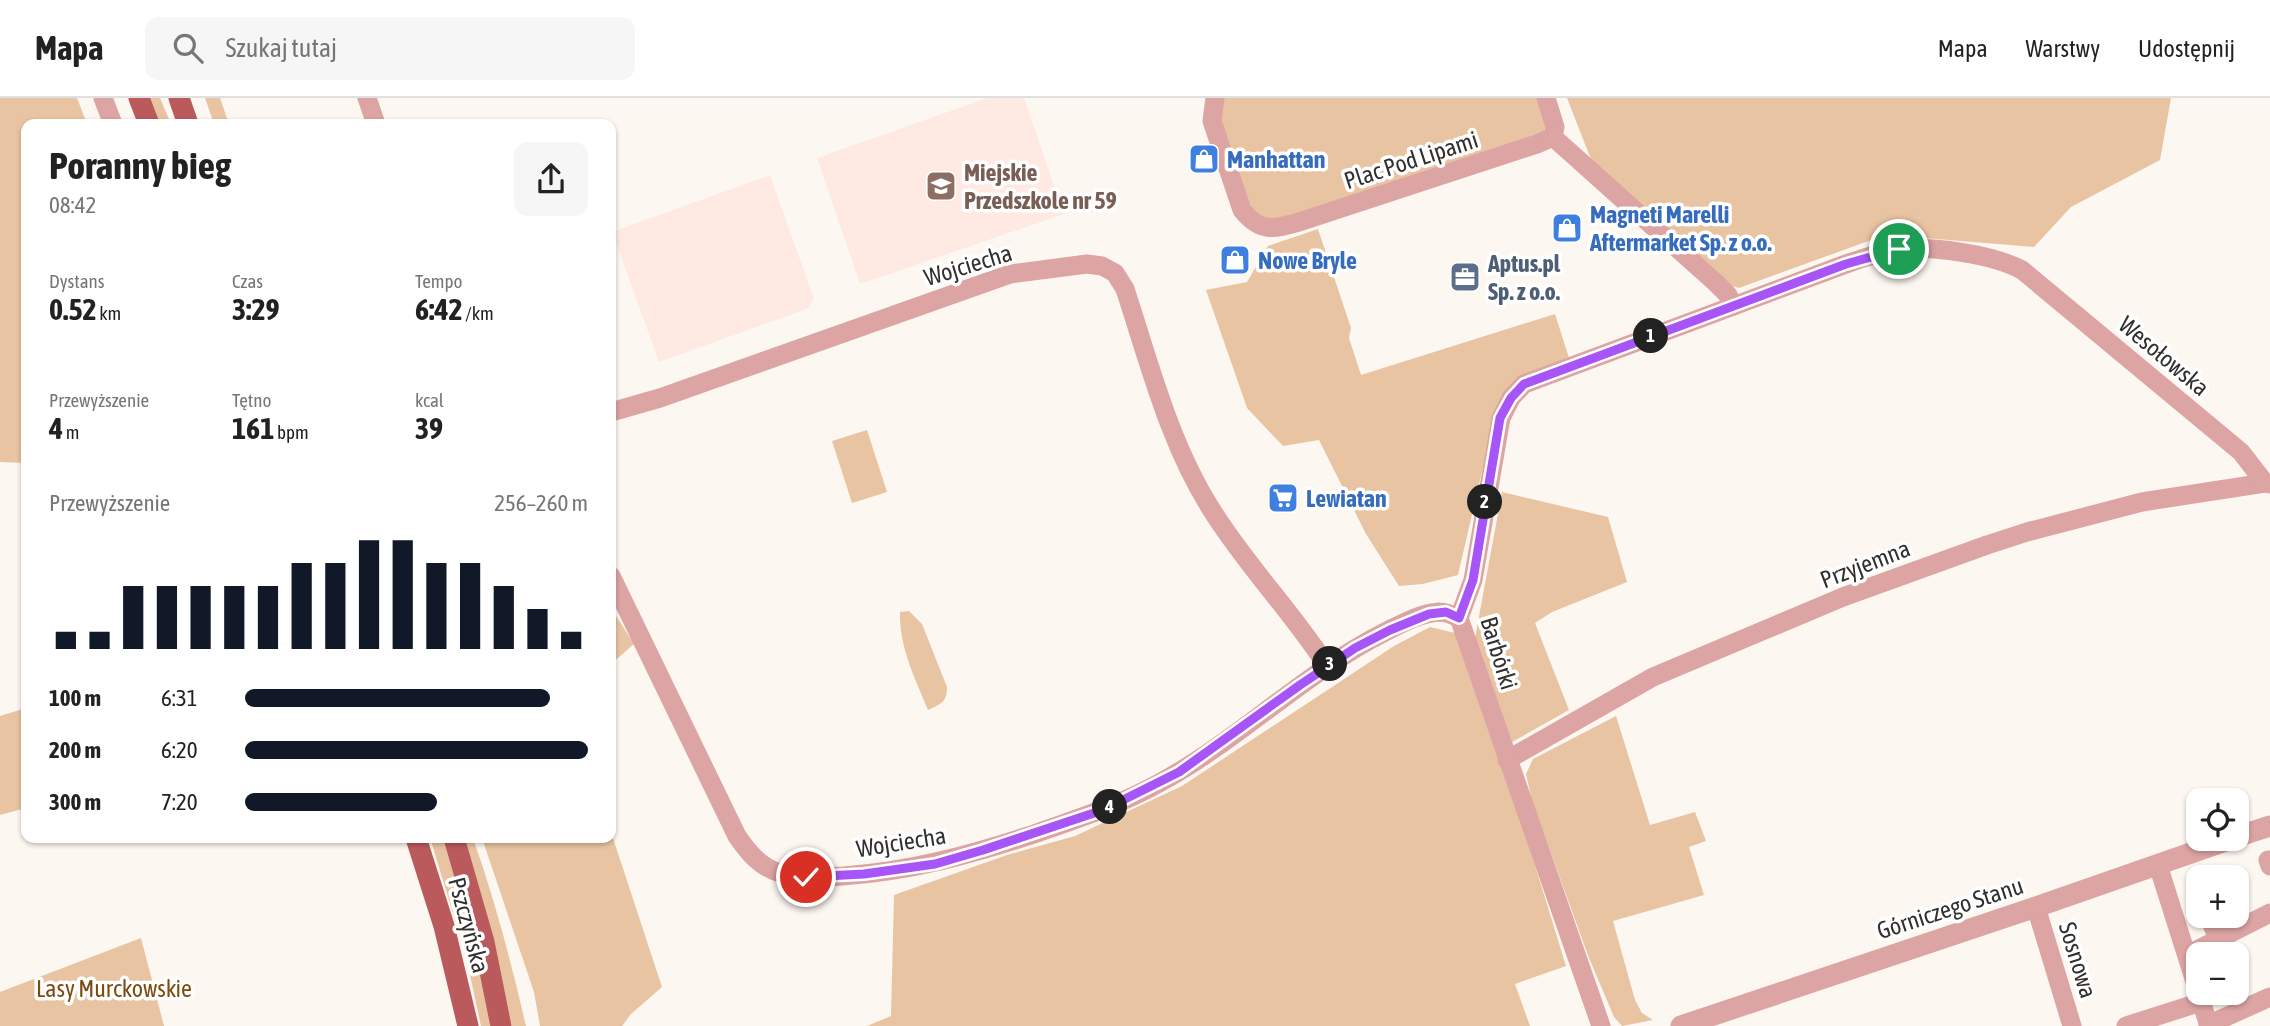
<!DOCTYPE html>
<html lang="pl">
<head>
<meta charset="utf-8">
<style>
	:root { --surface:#fff; --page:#f6f6f6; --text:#222; --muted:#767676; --line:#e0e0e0; --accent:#111827 }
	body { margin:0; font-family:"Asap Condensed",sans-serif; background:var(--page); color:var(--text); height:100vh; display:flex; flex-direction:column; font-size:26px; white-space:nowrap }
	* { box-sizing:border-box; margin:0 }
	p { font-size:23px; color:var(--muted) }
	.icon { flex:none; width:38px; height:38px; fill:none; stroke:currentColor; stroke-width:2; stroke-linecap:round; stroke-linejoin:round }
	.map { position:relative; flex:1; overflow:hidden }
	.panel { position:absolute; left:21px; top:21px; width:595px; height:724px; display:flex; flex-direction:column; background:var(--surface); border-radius:14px; box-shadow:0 2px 5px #0004 }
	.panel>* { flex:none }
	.tools { position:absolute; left:2186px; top:690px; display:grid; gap:14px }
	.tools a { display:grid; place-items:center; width:63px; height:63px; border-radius:14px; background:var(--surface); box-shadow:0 2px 5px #0004; font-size:35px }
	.pin { position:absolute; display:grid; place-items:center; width:60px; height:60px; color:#fff; margin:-30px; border:4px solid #fff; border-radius:50%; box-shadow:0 2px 7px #0007 }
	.km { position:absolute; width:35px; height:35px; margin:-18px; border-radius:50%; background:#222; color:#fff; font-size:19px; line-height:35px; text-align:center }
	.round { display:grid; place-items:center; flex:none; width:74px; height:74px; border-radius:14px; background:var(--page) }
	.summary { display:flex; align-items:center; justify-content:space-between; height:119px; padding:0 28px }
	h1 { font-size:38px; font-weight:700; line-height:52px }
	.metrics { display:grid; grid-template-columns:repeat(3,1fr); gap:10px; height:119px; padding:7px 28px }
	.metrics div { display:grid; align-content:center }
	.metrics b { font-size:30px; font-weight:700 }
	.metrics small { font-size:19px; font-weight:400 }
	.metrics p { font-size:19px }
	.chart { height:196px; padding:14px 28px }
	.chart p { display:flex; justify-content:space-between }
	.chart svg { width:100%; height:126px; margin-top:7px; stroke:var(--accent); stroke-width:6 }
	ul { padding:0 28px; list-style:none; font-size:23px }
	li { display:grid; grid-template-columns:112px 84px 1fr; align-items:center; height:52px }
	li i { height:18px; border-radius:9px; background:var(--accent) }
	header { display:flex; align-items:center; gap:42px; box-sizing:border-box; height:98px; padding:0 35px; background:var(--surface); border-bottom:2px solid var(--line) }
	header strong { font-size:33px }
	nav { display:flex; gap:38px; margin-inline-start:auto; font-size:24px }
	.search { width:490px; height:63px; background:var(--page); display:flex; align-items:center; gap:18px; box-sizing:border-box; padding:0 24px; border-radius:14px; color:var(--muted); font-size:26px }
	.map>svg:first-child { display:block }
</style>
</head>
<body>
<header>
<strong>Mapa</strong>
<div class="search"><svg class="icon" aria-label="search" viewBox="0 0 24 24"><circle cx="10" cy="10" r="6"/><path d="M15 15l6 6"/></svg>Szukaj tutaj</div>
<nav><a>Mapa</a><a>Warstwy</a><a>Udostępnij</a></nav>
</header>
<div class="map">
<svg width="2270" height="928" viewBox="0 0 2270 928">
	<rect width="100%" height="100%" fill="#fdf7f2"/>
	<g fill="#feeae3">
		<path d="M987,0H1024L1064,116L860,186L817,60Z"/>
		<path d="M770,77L814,201L809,210L659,264L612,134Z"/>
	</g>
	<g fill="#e9c4a2">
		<path d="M0,0H77L87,26H26V365L0,364Z"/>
		<path d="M150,0H160L171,26H160Z"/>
		<path d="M205,0H220L229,26H214Z"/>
		<path d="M1223,0H1539L1547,24L1543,37L1285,124L1254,117L1219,25Z"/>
		<path d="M1567,0H2171L2160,62L2071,109L2034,149L1900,138L1899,125L1886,126L1885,137L1739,190L1728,187L1592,64Z"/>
		<path d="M1318,131L1351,230L1349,240L1361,277L1555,216L1569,260L1526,279L1493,326L1458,477L1423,486L1399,488L1366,436L1319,342L1283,348L1247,310L1206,192L1247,184L1268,148Z"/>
		<path d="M867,332L887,394L852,405L832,343Z"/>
		<path d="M1502,394L1608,419L1627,484L1552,514L1535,525L1569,612L1512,644L1475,540Z"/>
		<path d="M611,510L634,546L611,566Z"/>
		<path d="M909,513L922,526L947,589C947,604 941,606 928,612C915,580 899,549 900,514Z"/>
		<path d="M1430,529L1455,535L1502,660L1566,868L1515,886L1530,928H867L891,918L894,797L1007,757L1075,738L1182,688L1394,548Z"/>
		<path d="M26,610V710L0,717V618Z"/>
		<path d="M1616,618L1650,727L1695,714L1706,743L1689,749L1704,797L1613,823L1635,902L1642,915L1653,922L1622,928L1614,919L1589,860L1532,703L1526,676L1533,661Z"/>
		<path d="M611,734L662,889L631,916L622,928H540L534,894L482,740H611Z"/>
		<path d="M430,740H443L474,846L492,928H481L465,854Z"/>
		<path d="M464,740H473C495,802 511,864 526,928H512L495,851Z"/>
		<path d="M141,840L164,928H0V894Z"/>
	</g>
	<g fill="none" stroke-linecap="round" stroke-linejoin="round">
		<g stroke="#dca4a3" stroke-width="19">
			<path d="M103,0L113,26"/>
			<path d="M367,0L376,26"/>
			<path d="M1215,0L1212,23L1242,112C1260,135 1274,131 1299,124L1537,46L1553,39L1555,29L1546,0"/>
			<path d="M1553,39L1716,185L1728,197L1733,208"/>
			<path d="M611,314L660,300L1010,176L1087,166L1102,168L1115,175L1125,191C1149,264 1170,348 1213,414C1247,468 1292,514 1327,568"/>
			<path d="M611,478L737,738C748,754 760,769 780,775C800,782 822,779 843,778C911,773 970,757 1034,736C1077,721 1120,707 1161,684C1240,641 1304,575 1385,534C1401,526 1421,515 1439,514C1447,514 1453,517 1459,520"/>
			<path d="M1507,662L1653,579L1843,499L1987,447L2027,434L2142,404L2265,385"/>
			<path d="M2268,762L2270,768"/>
			<path d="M2158,767L2209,928"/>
			<path d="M2197,790L2198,793"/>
			<path d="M2036,809L2072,928"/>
			<path d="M2208,817L2219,843"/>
			<path d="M2187,857L2270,815"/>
			<path d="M2208,927L2270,899"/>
			<path d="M1601,928L1459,520L1473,482L1501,320L1511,300L1524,286L1846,166C1863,160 1881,154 1899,151C1932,148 1992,156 2022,172L2241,354L2265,385L2270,386"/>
			<path d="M2126,928L2201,904"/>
		</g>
		<g stroke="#dca4a3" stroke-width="21">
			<path d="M2236,739L2270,728"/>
			<path d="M1681,928L2036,809L2234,740"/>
		</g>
		<g stroke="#bb5a5d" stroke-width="21">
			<path d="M139,0L149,26"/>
			<path d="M179,0L188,26"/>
			<path d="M416,740L444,828L468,928"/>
			<path d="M454,740L484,844L501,928"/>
		</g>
	</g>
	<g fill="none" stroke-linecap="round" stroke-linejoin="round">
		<g stroke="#fff" stroke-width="14">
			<path id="route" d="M806,779L864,776L935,766L983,752L1103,712L1179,674L1300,587L1355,550L1390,532L1429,516L1446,514L1459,520L1473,482L1500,320L1511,300L1524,286L1846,166L1899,151"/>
		</g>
		<use href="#route" stroke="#a855f7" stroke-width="9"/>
	</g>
	<defs>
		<g id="shop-square" transform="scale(1.575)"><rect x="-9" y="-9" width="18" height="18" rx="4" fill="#3f7fe0" stroke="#fff"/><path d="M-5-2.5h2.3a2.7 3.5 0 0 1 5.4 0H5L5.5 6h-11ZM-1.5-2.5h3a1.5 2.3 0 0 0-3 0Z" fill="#fff"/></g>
		<g id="school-square" transform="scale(1.575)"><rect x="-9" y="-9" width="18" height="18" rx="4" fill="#8d6e63" stroke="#fff"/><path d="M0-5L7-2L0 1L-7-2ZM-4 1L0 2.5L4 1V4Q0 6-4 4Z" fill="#fff"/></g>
		<g id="office-square" transform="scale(1.575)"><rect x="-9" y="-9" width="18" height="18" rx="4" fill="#5c6f8a" stroke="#fff"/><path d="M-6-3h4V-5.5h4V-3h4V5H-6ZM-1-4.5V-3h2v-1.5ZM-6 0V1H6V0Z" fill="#fff"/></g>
		<g id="supermarket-square" transform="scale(1.575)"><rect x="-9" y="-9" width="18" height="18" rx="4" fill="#3f7fe0" stroke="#fff"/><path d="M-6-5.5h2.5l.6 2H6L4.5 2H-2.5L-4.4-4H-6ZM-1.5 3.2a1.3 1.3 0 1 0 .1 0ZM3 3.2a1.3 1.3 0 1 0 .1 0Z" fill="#fff"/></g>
	</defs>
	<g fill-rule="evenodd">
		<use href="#shop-square" x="1204" y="61"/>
		<use href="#school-square" x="941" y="88"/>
		<use href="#shop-square" x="1567" y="130"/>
		<use href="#shop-square" x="1235" y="162"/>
		<use href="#office-square" x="1465" y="179"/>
		<use href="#supermarket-square" x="1283" y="400"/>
	</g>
	<g text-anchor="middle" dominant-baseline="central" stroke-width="7" stroke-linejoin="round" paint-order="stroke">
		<g font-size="24" font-weight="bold" fill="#366cbe" stroke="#fff" text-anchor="start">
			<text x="1227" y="61">Manhattan</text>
			<text x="1590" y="116">Magneti Marelli<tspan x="1590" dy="28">Aftermarket Sp. z o.o.</tspan></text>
			<text x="1258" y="162">Nowe Bryle</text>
			<text x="1306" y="400">Lewiatan</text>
		</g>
		<g font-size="24" fill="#32302e" stroke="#fff">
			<text transform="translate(1411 62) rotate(-18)">Plac Pod Lipami</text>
			<text transform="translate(968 167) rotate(-17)">Wojciecha</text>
			<text transform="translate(2164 258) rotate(40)">Wesołowska</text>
			<text transform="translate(1865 466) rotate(-21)">Przyjemna</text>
			<text transform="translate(1499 555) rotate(73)">Barbórki</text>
			<text transform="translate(901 744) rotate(-9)">Wojciecha</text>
			<text transform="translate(1950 810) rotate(-18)">Górniczego Stanu</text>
			<text transform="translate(469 827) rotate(75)">Pszczyńska</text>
			<text transform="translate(2078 862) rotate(73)">Sosnowa</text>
		</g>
		<g font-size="24" font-weight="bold" fill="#785e54" stroke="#fff" text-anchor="start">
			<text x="964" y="74">Miejskie<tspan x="964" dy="28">Przedszkole nr 59</tspan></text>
		</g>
		<g font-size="24" font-weight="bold" fill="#4e5e75" stroke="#fff" text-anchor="start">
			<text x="1488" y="165">Aptus.pl<tspan x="1488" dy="28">Sp. z o.o.</tspan></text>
		</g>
		<g font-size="24" fill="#7b4b10" stroke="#fff">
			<text x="114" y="890">Lasy Murckowskie</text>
		</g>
	</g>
</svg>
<div class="tools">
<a><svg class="icon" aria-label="locate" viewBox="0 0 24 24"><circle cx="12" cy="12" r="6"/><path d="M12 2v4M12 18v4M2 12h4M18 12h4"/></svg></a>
<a>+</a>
<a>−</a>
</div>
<div class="pin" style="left:1899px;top:151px;background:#1e9e55"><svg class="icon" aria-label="arrive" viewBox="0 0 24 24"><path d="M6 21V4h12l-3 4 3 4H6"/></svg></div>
<div class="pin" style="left:806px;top:779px;background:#d93025"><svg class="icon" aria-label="check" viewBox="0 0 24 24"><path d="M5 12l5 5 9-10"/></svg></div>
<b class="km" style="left:1651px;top:238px">1</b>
<b class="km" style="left:1485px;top:404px">2</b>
<b class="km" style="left:1330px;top:566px">3</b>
<b class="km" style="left:1110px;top:709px">4</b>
<section class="panel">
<div class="summary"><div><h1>Poranny bieg</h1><p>08:42</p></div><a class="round"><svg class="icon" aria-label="share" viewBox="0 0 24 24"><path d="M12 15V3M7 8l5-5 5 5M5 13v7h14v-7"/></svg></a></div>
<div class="metrics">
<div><p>Dystans</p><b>0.52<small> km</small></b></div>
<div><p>Czas</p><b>3:29</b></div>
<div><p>Tempo</p><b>6:42<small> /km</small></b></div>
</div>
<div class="metrics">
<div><p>Przewyższenie</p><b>4<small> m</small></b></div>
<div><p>Tętno</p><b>161<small> bpm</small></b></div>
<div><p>kcal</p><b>39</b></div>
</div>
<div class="chart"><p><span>Przewyższenie</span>256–260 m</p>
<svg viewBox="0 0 160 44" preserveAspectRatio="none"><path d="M5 44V38M15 44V38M25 44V22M35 44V22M45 44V22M55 44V22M65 44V22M75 44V14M85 44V14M95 44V6M105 44V6M115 44V14M125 44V14M135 44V22M145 44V30M155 44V38"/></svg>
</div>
<ul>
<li><b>100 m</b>6:31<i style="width:89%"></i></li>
<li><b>200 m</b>6:20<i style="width:100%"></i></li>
<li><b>300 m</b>7:20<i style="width:56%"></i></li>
</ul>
</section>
</div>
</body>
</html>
